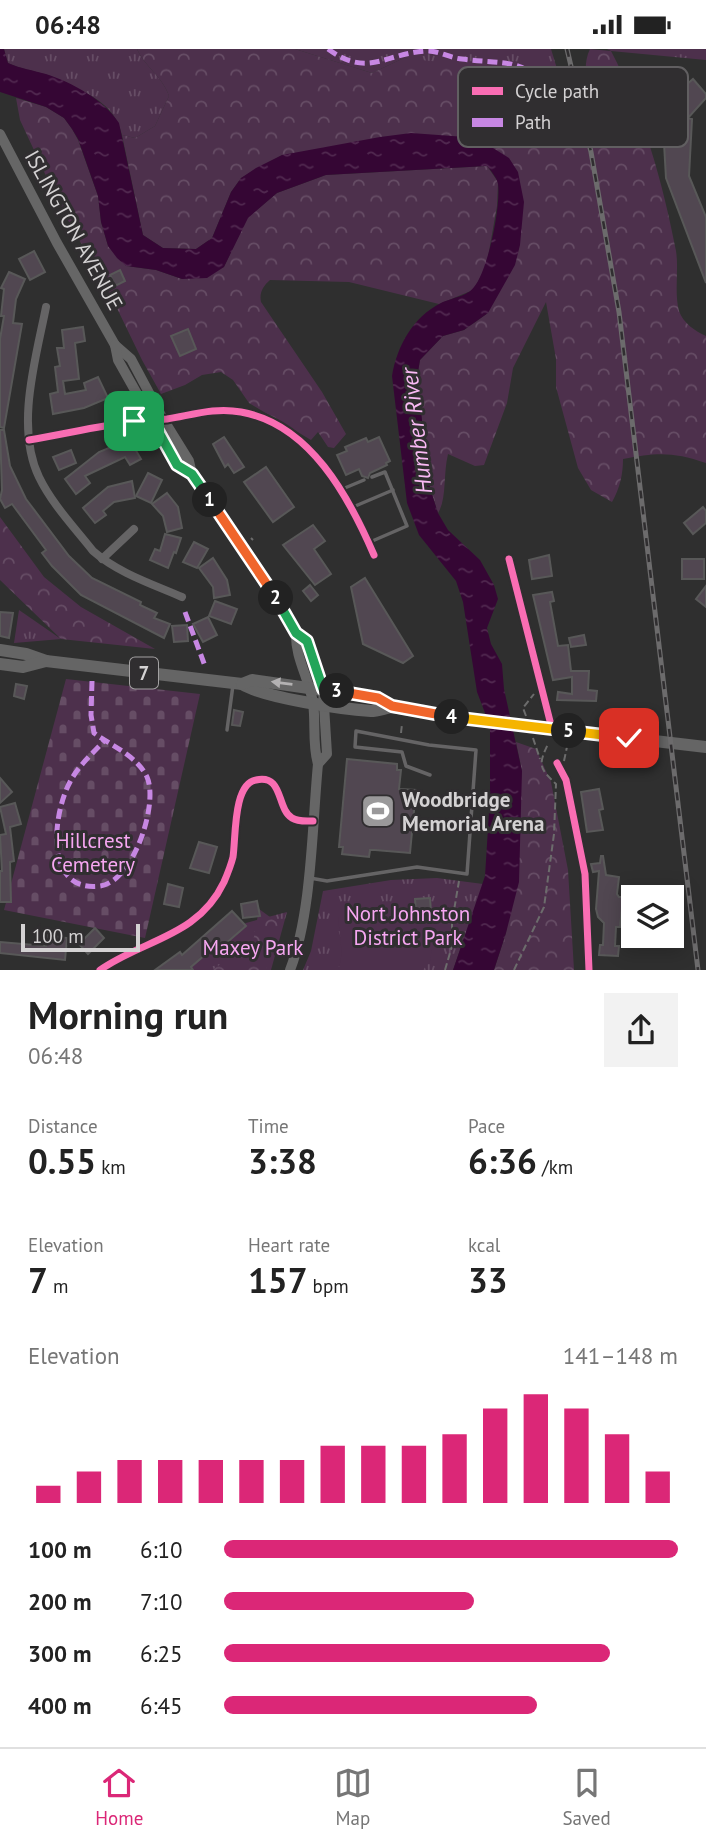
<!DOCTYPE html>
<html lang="en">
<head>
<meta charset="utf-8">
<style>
	:root { --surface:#fff; --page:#f2f2f2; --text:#222; --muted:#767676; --line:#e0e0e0; --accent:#db2777 }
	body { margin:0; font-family:"PT Sans",sans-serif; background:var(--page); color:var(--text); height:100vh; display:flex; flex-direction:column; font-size:26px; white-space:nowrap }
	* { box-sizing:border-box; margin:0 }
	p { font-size:23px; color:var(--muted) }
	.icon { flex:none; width:38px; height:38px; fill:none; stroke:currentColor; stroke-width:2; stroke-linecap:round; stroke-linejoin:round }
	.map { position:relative; height:921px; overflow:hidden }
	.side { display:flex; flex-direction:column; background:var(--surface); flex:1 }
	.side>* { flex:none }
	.fabs { position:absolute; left:621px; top:836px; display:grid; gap:14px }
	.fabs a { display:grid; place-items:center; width:63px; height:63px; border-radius:0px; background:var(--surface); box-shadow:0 4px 18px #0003; font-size:35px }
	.scale { position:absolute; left:21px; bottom:18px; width:119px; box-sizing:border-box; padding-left:7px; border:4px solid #d4d2d3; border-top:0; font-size:19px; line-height:24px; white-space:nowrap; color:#d4d2d3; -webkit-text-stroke:5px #302e30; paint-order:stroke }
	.pin { position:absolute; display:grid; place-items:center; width:60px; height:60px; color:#fff; margin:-30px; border-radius:14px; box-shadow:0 4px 10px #0006 }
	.km { position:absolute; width:35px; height:35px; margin:-18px; border-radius:50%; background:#222; color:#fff; font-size:19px; line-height:35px; text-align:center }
	.round { display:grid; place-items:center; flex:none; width:74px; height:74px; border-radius:0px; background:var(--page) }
	.overview { display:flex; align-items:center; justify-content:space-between; height:119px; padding:0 28px }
	h1 { font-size:38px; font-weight:700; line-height:52px }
	.figures { display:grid; grid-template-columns:repeat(3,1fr); gap:10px; height:119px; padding:7px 28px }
	.figures div { display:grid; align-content:center }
	.figures b { font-size:35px; font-weight:700 }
	.figures small { font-size:19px; font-weight:400 }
	.figures p { font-size:19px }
	.chart { height:196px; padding:14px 28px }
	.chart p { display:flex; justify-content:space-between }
	.chart svg { width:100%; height:126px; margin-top:7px; stroke:var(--accent); stroke-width:6 }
	ul { padding:0 28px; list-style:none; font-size:23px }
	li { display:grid; grid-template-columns:112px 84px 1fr; align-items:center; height:52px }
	li i { height:18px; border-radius:9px; background:var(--accent) }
	.status { display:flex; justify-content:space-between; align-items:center; height:49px; padding:0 35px; background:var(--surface); direction:ltr }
	.status svg { height:19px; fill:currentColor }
	.tabs { display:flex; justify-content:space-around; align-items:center; height:98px; border-top:2px solid var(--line); background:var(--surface); font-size:19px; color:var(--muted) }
	.tabs a { display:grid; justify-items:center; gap:4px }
	.tabs .selected { color:var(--accent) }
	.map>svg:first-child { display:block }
</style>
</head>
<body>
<div class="status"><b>06:48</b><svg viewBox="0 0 49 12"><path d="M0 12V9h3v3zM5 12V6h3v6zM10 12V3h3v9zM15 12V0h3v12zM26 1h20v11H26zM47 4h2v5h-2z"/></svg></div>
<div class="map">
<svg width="706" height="921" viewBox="0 0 706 921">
	<defs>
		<pattern id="grass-tufts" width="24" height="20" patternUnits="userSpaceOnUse" patternTransform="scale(1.75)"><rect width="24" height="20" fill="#4d304c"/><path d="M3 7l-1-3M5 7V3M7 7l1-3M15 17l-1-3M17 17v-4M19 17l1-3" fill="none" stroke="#664d65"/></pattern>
		<pattern id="forest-crowns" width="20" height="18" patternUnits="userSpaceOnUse" patternTransform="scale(1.75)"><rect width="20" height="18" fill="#4d304c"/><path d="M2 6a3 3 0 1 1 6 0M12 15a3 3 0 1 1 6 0" fill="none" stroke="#664d65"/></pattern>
		<pattern id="cemetery-stones" width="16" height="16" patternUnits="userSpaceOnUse" patternTransform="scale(1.75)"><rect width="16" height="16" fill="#4d304c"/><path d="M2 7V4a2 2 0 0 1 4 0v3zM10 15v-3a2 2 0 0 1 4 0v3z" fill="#664d65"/></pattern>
		<pattern id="water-ripples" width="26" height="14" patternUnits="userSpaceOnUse" patternTransform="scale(1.75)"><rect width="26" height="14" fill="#350634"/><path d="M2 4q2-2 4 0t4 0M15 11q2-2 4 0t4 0" fill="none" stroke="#512950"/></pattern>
	</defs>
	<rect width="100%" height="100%" fill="#2f2f2f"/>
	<g fill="url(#grass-tufts)">
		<path d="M4,0H137C145,18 163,28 169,47L155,77L135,89L122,86C116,58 94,47 69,36C61,32 53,27 44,25C31,21 21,20 8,14Z"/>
		<path d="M295,0H551L579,92C547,82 546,70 537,42L404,9L372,24Z"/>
		<path d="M607,0H706V11L611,2Z"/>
		<path d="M19,561L61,590L14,594Z"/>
		<path d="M437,829L483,835L453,921H303L311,902L323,842L391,831Z"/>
		<path d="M287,863L271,921H183L246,874Z"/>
	</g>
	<g fill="url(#forest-crowns)">
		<path d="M137,0H295L372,24L404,9L500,20L537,42C540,51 542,67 548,75C555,84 572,92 583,90C587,79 590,68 589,56C589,37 581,19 590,0L611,2C643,63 663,134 676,202C679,221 674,243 679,262C683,274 695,282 706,287V414C674,403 657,403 623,410C623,425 620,439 612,453L591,441L578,419L556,338V310L546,253L513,319L507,354L484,416L475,417L448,405C443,425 447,450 438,464L430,439L421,363L417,329L420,311L443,287L464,281L488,264L509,109L282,106L241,129L231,143L212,189L196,200L163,199L143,186L122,86L135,89L155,77L169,47C163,28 145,18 137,0Z"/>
		<path d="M16,49L46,58L64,69L72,80L78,91L98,147L101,173L108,197L126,217L156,221L182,230L224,218L247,169L277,144L326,126L487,117L498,133L497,157L486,219L473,241L439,255L349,233L270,231C263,237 259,244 261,253L322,343L346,385L334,399L328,398L318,383L311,391L249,354L233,331L221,323L202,326L185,336L161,345L142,311L113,251L60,157L20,71Z"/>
		<path d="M0,468L44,528L81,558L155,600L61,590L0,531Z"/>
		<path d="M516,693L536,700L551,733L568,821L574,921H494L506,884L522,722Z"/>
		<path d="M259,860L281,876L266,921H212L238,903L254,888Z"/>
	</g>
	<path fill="url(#cemetery-stones)" d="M66,630L200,645L145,889L4,861Z"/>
	<path fill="#4d304c" d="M344,862L436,874L430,912L423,921H338C345,906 339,884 338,868Z"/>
	<path fill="url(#water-ripples)" d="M0,0H4L8,14C22,20 32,21 46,25C73,34 103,50 119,74L143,186L163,199L196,200L212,189L231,143L241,129L256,119L282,106L380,88L411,84L466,88L493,99L509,109L518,123L524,153L520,196L515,216L488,264L464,281L443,287L420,311L417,329L430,439L438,464L448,481L480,511L494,536L498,550L487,579L491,595L502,615L504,640L522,722L519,833L506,884L494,921H453L485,827L490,747V677L477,643L463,553L456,532L419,486L407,454L392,327C397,297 413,268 441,254C451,249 468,247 474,238C488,222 501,156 498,135C497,129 491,122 487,117L326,126L277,144L248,169L224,218L207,229L182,230L156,221L126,217L117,209L108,197L101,173L98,147L78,90L72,80L64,69L46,58L0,43Z"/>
	<g fill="#514751" stroke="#585858" stroke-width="2">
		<path d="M693,30L706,45V49L688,69L666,55L675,41L678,43Z"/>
		<path d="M664,66L692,70L689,127L706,168V234L666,129L664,94L666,80L662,79Z"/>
		<path d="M34,202L45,223L30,231L19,210Z"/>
		<path d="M120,221L125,232L115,237L110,226Z"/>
		<path d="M9,223L25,230L16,250L13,274L22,275L4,379L0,378V290L4,267H1L4,240L1,239Z"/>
		<path d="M83,278L85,292L75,294L79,330L63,332L65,345L86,341L84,334L98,328L108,349L84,359L53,365L50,345L58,343L55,318L60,317L57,299H64L62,281Z"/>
		<path d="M188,280L196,300L180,307L171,287Z"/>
		<path d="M0,381H4L10,417L26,450L69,507L92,529L141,553L140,556L157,564L154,569L170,575L164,589L81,546L52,517L42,504L46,501L12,455L5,459L0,450L2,441Z"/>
		<path d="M224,388L244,418L234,424L228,415L225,418L213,395Z"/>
		<path d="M379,388L390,412L386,414L387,416L370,424L368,429L362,427L359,420L346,426L337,406L347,402L345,398L366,389L368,393Z"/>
		<path d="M131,393L141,410L130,416L125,408L85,427L90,434L76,445L65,430L99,403L116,396L118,400Z"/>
		<path d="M71,401L76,414L59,421L53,408Z"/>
		<path d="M266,418L294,458L273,473L244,433Z"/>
		<path d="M148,424L162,431L151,454L136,447Z"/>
		<path d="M132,432L135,449L114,453L103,462L106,466L95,474L83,459L108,438Z"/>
		<path d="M167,444L178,458L182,479L167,483L163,467L152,455Z"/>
		<path d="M703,458L706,462V474L693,485L684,474Z"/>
		<path d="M313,476L325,492L314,500L331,525L315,536L283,496Z"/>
		<path d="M165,485L181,489L176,504L174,503L168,519L150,511L155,500L160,502Z"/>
		<path d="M194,493L208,500L197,519L183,513Z"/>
		<path d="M549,506L552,527L532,530L529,511Z"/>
		<path d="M213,509L227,531L230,546L214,549L213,538L199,519Z"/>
		<rect x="682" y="510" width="22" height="20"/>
		<path d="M365,529L413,607L403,614L363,595L351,538Z"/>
		<path d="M310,536L318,546L311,552L303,542Z"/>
		<path d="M706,537V558L696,550Z"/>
		<path d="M552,543L554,552L550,553L558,597L568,596L571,622H589L588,641L597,642L596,652L557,651L558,643L572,645V628L553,631L533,546Z"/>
		<path d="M215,552L237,560L231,575L209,567Z"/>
		<path d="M0,563L13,564L9,589L0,587Z"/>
		<path d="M208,568L217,586L203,593L193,575Z"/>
		<path d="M187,576L188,592L174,593L172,577Z"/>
		<path d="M584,586L586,596L571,598L569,589Z"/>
		<path d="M16,635L27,637L24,650L14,647Z"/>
		<path d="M234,661L243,663L240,677L232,676Z"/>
		<path d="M347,710L397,715V721H401L399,740L416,741L410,804L375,801H370L369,808L342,805L343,798H339Z"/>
		<path d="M0,729L12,743L0,754Z"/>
		<path d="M599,740L603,760L599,761L603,781L587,783L581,743Z"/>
		<path d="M15,754L21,775L10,778L14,812L10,813L11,853H0V822H2L0,786L6,785L0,758Z"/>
		<path d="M199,793L217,798L209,824L190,819Z"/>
		<path d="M601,807H603L606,826L619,828L617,845L619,848H623L620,878H616L615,897H619L618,907L599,906L600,896H603L604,874L598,868L596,860L599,822L593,823L591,815L600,814Z"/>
		<path d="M168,835L183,839L179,858L164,855Z"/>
		<path d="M430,849L431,863L416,864L415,850Z"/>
		<path d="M257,852L260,867L243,869L241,855Z"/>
		<path d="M232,862L246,877L224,896L220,893L191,918L193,921H155L180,903L182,906Z"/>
		<path d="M95,879L104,889L88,905L79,895Z"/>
		<path d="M47,886L67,889L65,911L0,904V893L46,897Z"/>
	</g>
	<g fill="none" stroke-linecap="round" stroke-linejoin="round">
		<g stroke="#6c6c6c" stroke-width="2" stroke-dasharray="7 3.5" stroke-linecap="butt">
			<path d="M251,489L253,491"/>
			<path d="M526,667L523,659L534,645"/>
			<path d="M401,684L402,675"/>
			<path d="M533,689L540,710"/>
			<path d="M564,712L568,693"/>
			<path d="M430,865L437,870L451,873"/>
			<path d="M445,921L452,897V873L459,832"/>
			<path d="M514,921L544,858L554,785L556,735C539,719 538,716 548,695"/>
		</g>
		<g stroke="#656465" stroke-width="3.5">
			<path d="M340,441L364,431"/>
			<path d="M353,458L393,441"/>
			<path d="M370,493L407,477L385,423L372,428"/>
			<path d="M227,681L233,636"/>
			<path d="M310,829L327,832L417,818L467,825L476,701L429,696L356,682L355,698L402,703L406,717L430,726"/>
		</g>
		<g stroke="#656465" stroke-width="8">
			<path d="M46,258C36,309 15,378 39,428C52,455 74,478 93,502C118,524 152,535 182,548"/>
			<path d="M29,391C64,385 99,377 135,372C145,371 156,371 167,370C192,366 215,358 241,363C310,375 349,448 374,506"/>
			<path d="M102,510L134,480"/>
			<path d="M509,510L552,680"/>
			<path d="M557,714L566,731L585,825L589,921"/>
			<path d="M100,921C144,890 198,888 224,833C227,826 231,816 233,808C236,788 233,735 256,731C284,725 276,759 292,769C298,773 306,772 313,772"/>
		</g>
		<g stroke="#666" stroke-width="10">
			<path d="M0,85L57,194L115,296L131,310L163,370L189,412L192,425L268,534L296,584L307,592L323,640L327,705L318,715"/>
			<path d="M115,296L118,311L177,416L192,425"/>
			<path d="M290,921C312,864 312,777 318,715C312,695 316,674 313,654C309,629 295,609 296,584"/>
		</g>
		<g stroke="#656565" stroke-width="12">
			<path d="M0,601L26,605L46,612L242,635C264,649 343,660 371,662C378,662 385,659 392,658"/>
			<path d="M0,615L23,618L46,612"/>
			<path d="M242,635L252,631L378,649L392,658L495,674"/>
			<path d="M536,678L706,698"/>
		</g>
		<g stroke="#6c6b6c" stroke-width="5">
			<path id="rail" d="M567,0L591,103L619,263L698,921"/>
		</g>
		<use href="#rail" stroke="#302e30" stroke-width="2.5" stroke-dasharray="8" stroke-linecap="butt"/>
		<path stroke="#656565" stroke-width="12" d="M495,674L536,678"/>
		<g stroke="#c787e3" stroke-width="5" stroke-dasharray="10 5" stroke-linecap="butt">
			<path d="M328,0C368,29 384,5 425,2C438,1 449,9 462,10C508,16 526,7 555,50L562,49L566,44L575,56"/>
			<path d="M185,563L205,617"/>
			<path d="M92,632L91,666L94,684C112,697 137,707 147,728C159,755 133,833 100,837C43,844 53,764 70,733C78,717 93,704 104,692"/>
		</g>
		<g stroke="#302e30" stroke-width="11">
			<g id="cycleway">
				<path d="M29,391C64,385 99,377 135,372C145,371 156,371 167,370C192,366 215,358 241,363C310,375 349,448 374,506"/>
				<path d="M509,510L552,680"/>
				<path d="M557,714L566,731L585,825L589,921"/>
				<path d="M100,921C144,890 198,888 224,833C227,826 231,816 233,808C236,788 233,735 256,731C284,725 276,759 292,769C298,773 306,772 313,772"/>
			</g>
		</g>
		<use href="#cycleway" stroke="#f96db3" stroke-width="7"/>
	</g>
	<defs><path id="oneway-solid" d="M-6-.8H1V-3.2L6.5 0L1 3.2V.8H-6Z" transform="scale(1.75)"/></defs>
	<use fill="#b3b1b2" href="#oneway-solid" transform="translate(282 634) rotate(-173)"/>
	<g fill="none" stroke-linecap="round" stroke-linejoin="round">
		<g stroke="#fff" stroke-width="14">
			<path id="split-1" d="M134,372L152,371L177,416L192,425L210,451"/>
		</g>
		<g stroke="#fff" stroke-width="14">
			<path id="split-2" d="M210,451L276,549"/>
		</g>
		<g stroke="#fff" stroke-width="14">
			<path id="split-3" d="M276,549L296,584L307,592L323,640L337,642"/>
		</g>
		<g stroke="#fff" stroke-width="14">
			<path id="split-4" d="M337,642L378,649L392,657L452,668"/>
		</g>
		<g stroke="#fff" stroke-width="14">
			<path id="split-5" d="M452,668L569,682"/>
		</g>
		<g stroke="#fff" stroke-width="14">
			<path id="split-6" d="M569,682L629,689"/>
		</g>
		<use href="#split-1" stroke="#22a559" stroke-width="9"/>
		<use href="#split-2" stroke="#f0652b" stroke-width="9"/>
		<use href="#split-3" stroke="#22a559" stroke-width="9"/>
		<use href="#split-4" stroke="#f0652b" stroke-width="9"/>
		<use href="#split-5" stroke="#f5b400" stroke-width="9"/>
		<use href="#split-6" stroke="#f5b400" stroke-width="9"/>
	</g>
	<defs>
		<g id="stadium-square" transform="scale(1.75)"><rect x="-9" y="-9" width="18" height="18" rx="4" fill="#9a999a" stroke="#302e30"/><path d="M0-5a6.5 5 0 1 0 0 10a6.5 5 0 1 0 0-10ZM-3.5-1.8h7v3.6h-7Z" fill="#fff"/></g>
	</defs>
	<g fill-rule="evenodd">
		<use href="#stadium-square" x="378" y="762"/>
	</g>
	<g text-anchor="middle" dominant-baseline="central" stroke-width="6" stroke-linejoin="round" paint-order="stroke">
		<rect fill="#302e30" stroke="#a3a1a2" stroke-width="2" x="130" y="608.5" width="28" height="31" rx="5"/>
		<g font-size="19" font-weight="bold" fill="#d4d2d3">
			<text x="144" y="624">7</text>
		</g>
		<g font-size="21" fill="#d4d2d3" stroke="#302e30">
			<text transform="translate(74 181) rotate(61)">ISLINGTON AVENUE</text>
		</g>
		<g font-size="21" font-weight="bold" fill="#d4d2d3" stroke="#302e30" text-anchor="start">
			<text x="402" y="750">Woodbridge<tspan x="402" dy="24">Memorial Arena</tspan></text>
		</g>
		<g font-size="21" fill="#f7a7f2" stroke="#302e30">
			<text x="93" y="791">Hillcrest<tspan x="93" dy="24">Cemetery</tspan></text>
			<text x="408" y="864">Nort Johnston<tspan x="408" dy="24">District Park</tspan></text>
			<text x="253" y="898">Maxey Park</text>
		</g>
		<g font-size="23" font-style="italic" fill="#f9b9f4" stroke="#302e30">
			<text transform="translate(416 382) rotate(-97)">Humber River</text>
		</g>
	</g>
	<rect x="458" y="18" width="230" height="80" rx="10" fill="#302e30" stroke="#615f61" stroke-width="2"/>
	<rect x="472" y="38" width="31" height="8" fill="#f96db3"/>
	<rect x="472" y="69" width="31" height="9" fill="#c787e3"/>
	<g font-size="19" fill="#d4d2d3">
		<text x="515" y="49">Cycle path</text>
		<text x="515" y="80">Path</text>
	</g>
</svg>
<div class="fabs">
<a><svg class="icon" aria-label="layers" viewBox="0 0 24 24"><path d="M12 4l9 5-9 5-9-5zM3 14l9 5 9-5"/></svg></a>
</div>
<div class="scale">100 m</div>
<div class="pin" style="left:134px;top:372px;background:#1e9e55"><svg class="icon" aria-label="arrive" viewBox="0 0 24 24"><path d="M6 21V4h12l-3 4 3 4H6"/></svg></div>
<div class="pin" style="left:629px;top:689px;background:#d93025"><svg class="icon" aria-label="check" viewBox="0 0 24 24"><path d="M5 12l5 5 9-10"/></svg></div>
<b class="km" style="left:210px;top:451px">1</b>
<b class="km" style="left:276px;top:549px">2</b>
<b class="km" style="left:337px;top:642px">3</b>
<b class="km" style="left:452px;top:668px">4</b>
<b class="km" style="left:569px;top:682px">5</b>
</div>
<section class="side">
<div class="overview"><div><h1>Morning run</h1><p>06:48</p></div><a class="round"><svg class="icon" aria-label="share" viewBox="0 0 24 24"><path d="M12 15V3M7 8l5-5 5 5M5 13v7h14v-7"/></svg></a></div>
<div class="figures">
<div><p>Distance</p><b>0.55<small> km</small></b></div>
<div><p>Time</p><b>3:38</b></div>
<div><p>Pace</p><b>6:36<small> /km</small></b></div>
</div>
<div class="figures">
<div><p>Elevation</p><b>7<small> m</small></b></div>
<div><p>Heart rate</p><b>157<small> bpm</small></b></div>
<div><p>kcal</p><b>33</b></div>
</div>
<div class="chart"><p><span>Elevation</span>141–148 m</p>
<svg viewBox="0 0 160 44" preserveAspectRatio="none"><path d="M5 44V38M15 44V33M25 44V29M35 44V29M45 44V29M55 44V29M65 44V29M75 44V24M85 44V24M95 44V24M105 44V20M115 44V11M125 44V6M135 44V11M145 44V20M155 44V33"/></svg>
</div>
<ul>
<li><b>100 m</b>6:10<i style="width:100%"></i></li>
<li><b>200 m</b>7:10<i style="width:55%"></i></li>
<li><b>300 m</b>6:25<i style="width:85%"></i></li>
<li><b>400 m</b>6:45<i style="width:69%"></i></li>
</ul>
</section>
<nav class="tabs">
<a class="selected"><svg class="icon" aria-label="home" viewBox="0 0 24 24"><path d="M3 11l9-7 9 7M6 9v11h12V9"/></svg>Home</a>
<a><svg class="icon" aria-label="map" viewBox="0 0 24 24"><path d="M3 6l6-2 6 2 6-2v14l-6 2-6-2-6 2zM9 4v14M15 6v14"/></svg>Map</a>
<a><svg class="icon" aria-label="saved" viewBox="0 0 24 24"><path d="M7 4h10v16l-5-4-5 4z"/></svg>Saved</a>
</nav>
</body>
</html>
